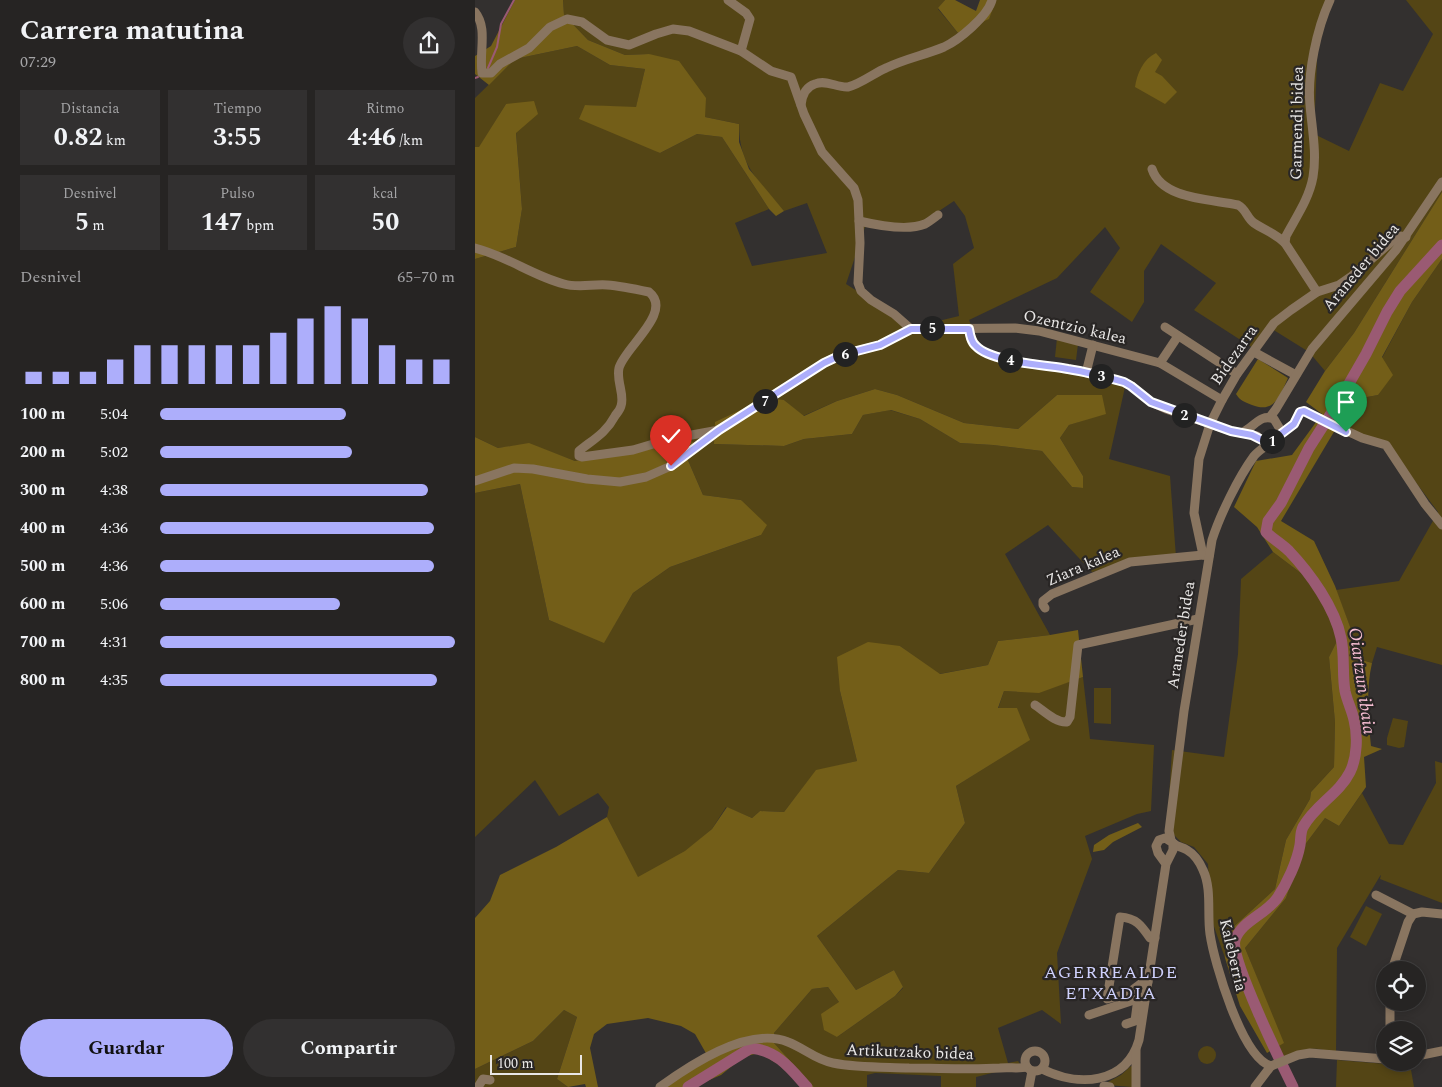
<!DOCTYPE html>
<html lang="es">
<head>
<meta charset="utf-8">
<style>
	:root { --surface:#262423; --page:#323030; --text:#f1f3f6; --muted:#a4a4a6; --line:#424141; --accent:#adaefb }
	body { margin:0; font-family:Spectral,serif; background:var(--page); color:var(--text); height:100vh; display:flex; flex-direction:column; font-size:19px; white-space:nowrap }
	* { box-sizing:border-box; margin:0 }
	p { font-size:16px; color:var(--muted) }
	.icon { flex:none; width:28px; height:28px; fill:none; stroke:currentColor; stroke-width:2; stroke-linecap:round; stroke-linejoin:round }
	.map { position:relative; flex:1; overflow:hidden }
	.side { display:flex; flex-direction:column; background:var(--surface); width:475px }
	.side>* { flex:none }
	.controls { position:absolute; left:901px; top:961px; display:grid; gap:10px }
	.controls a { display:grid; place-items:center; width:50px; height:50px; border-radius:50%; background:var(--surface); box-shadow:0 2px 8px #0003,0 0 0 1px var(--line); font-size:25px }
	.scale { position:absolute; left:15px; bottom:12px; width:92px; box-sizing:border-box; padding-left:5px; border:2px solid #e9e7e6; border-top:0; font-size:14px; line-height:18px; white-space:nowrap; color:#e9e7e6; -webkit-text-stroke:4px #292625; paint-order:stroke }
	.pin { position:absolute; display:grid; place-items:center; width:42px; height:42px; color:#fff; margin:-51px -21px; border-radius:50% 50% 50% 0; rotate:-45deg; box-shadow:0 0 5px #0007 }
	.pin .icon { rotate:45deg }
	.km { position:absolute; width:25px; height:25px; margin:-12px; border-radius:50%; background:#222; color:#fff; font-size:14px; line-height:25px; text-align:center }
	.round { display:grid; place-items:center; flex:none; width:52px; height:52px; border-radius:26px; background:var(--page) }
	.summary { display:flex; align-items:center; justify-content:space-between; height:85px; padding:0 20px }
	h1 { font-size:28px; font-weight:700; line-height:38px }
	.metrics { display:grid; grid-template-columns:repeat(3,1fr); gap:8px; height:85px; padding:5px 20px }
	.metrics div { display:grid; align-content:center; border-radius:0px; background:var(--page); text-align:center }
	.metrics b { font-size:25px; font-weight:700 }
	.metrics small { font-size:14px; font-weight:400 }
	.metrics p { font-size:14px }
	.chart { height:140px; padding:10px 20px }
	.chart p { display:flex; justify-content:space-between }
	.chart svg { width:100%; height:90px; margin-top:5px; stroke:var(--accent); stroke-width:6 }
	.action { display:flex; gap:10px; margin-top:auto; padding:10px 20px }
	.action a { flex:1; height:58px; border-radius:30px; background:var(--accent); color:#111; font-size:20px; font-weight:700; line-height:58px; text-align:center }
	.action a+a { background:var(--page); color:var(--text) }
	ul { padding:0 20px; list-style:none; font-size:16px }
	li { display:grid; grid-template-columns:80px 60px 1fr; align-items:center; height:38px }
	li i { height:12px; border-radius:6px; background:var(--accent) }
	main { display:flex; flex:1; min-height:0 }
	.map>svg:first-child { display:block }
</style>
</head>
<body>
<main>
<section class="side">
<div class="summary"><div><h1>Carrera matutina</h1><p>07:29</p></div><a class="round"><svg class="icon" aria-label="share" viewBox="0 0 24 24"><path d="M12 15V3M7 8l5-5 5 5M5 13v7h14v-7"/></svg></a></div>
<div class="metrics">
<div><p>Distancia</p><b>0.82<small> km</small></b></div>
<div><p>Tiempo</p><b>3:55</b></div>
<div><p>Ritmo</p><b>4:46<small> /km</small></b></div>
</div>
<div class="metrics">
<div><p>Desnivel</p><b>5<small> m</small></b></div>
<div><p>Pulso</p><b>147<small> bpm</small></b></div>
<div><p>kcal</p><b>50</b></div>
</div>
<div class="chart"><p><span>Desnivel</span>65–70 m</p>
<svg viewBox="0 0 160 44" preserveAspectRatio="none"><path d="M5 44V38M15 44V38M25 44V38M35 44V32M45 44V25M55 44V25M65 44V25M75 44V25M85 44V25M95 44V19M105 44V12M115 44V6M125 44V12M135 44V25M145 44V32M155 44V32"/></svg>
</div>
<ul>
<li><b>100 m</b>5:04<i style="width:63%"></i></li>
<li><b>200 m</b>5:02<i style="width:65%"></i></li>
<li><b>300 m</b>4:38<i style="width:91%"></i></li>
<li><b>400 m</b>4:36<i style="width:93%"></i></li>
<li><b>500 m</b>4:36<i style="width:93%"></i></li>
<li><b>600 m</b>5:06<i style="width:61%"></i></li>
<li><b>700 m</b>4:31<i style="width:100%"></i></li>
<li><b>800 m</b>4:35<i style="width:94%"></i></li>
</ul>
<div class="action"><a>Guardar</a><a>Compartir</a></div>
</section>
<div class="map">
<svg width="967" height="1087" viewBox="0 0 967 1087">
	<rect width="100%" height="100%" fill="#33302f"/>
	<g fill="#544515" fill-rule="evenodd">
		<path d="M88,0H470L463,9L483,33L521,0H858L843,36L839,134L874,151L905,83L928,91L958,34L931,0H967V192L879,333L850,371L834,352L792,326L778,348L719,310L741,283L686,244L669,271V302L657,322L615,292L645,248L630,227L582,278L494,320L510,357L580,367L650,387L634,459L695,476L701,557L617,572L573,525L530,554L575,635L523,641L513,665L464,674L425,646L365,691L382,761L341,771L309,812L285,811L277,818L251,807L237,829L210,852L163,878L132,817L134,807L123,793L84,816L60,780L0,837V493L45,484L74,620L129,642L158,593L195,567L286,535L266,500L228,495L212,458L210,435L100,461L54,444L23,448L0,437V259L41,247L47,209L41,132L31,104L4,148L0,147V98L40,59L102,46L135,65L170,69L161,108L110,105L185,153L222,134L247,137L294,209L260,223L277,266L352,253L332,203L309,211C284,181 264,166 264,124L230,117L174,54L150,55L113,40L89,15ZM479,201L490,216L499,248L478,264L484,316L439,327L371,284L390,227L437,229ZM400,389L422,395L489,423L543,429L582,395L631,413L594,425L585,438L608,476V488L597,487L567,451L518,445L485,443L445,419L415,410L388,415L377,434L329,439L309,446L239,444L309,400L328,416L362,401Z"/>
		<path d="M967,259V665L902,647L897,663L874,656L880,640L861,590L924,581L963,512L913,445L863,425L881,399L903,395L907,358L937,302Z"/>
		<path d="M582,338L603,344L601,360L580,357Z"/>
		<path d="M798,552L843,586L863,639L854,657L860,722L859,767L836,792L835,799L811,840L800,889L753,932L750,958L736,918L733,864L719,847L706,842L692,828L697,750L749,757L763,654L766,579Z"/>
		<path d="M608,677L615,739L679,745L676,811L662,814L610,836L617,859L582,953L586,1024L567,1010L523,1028L533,1063L543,1061L550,1071L529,1070L501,1077V1087H466V1076L400,1073L392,1075V1087H339L299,1043V1033L337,989L353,987L364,1002L362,1037L420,996L428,988L419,970L381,990L342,936L423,870L454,873L490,823L481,786L554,740L523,709L529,691L564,692Z"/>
		<path d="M619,688H636V724L619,723Z"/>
		<path d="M918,718L933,721L929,747L924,748L912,745V738Z"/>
		<path d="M960,761L967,763V903L905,879L906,875L905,876L862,948L861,1055C841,1044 827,1049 808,1057L803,1046L808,1043L770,948L811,898L829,846L850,818L864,826L887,793L914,844L928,845L961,783Z"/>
		<path d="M891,906L907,914L891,946L875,937Z"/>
		<path d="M89,1010L102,1017L82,1079L93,1087H0V1069L58,1041Z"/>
		<circle cx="732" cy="1055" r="9"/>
		<path d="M862,1060L911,1064H935L939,1087H861Z"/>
		<path d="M656,1066L659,1067L657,1087L632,1085L633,1082L646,1075Z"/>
	</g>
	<g fill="#735e18">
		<path d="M40,0H88L89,15L113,40L150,55L174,54L204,61L231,98L230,117L264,124V142L274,169L309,211L301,216L294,209L247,137L222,134L185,153L104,119L110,105L161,107L170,69L135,65L102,46L40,59L14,85L0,74V56L16,46Z"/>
		<path d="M470,0H480L501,11L505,0H521L514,19L483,33L463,8Z"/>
		<path d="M681,53L687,60L680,72L687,76L702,92L690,104L660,87C662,74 668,59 681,53Z"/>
		<path d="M59,101L63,114L41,133L47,209L41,247L0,259V147H4L31,104Z"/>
		<path d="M967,192V259L937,302L907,357L918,375L903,395L881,399L863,425L806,521L839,541L860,586L880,640L874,656L897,663C891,689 893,719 896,746L907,749L889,757L891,787L864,826L850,818L829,846L811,898L770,948L809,1043L792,1053L765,1006L750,958L753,932L800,889L811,840L835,799L836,792L859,767L860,722L854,657L863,639L843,586L798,552L782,527L759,507L781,461L817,455L847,414L831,402L850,371L879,333Z"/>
		<path d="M783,359L813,378C805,395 800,414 777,405C770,402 765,401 761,394Z"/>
		<path d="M400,389L422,395L489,423L543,429L582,395H627L631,414L594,425L585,438L608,476V488L597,487L567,451L518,445L485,443L445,419L416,410L388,415L377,434L329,439L309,446L239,444L240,422L291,398L309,400L329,416L362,401Z"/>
		<path d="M210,435L220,444L212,458L228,495L266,500L292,525L286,535L195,567L158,593L129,643L74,620L45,484L0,493V437L23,448L54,443L100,461Z"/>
		<path d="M603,630L608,677L564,693L529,691L523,708H542L555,740L481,786L490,823L454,873L423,870L342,936L381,990L419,970L428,987L420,996L362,1037L349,1030L346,1014L364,1002L353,987L337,989L299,1033V1043L339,1087H328L303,1064L284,1053L268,1057L246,1075L218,1087H189L232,1055L220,1034L206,1026L173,1018L132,1024L119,1034L115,1048L123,1087H111L110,1084L93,1087L82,1079L102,1017L89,1010L58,1041L0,1069V918L15,901L25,875L81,847L132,817L163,877L210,851L237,829L252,807L277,818L285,811L309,812L341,770L382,761L365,691L362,657L393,642L425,646L465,674L513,665L523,641L575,635Z"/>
		<path d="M663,823L667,827L638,842L629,850L618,852L619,845L634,835Z"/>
	</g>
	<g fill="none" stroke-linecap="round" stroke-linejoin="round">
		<g stroke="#9a5a73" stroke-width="2">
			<path d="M13,68L22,47L26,24L39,0"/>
			<path d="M0,78L3,77"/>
		</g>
		<g stroke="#9a5a73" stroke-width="11">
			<path d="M213,1087L276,1048C303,1051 315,1068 332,1087"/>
			<path d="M818,1087C807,1065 755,958 760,940C766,921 792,914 803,897C812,883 822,862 825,845C826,839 825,833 828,827C840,805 864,794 875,772C882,758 883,736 879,720C877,710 872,701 870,691C867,674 870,655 866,638C860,608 835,573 814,551C807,544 798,539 791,532L793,521L806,503L834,448L864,401L891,354L912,312L925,291L967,245"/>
		</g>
		<g stroke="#897560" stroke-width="9">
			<path d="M253,0L271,13L275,19L266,51"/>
			<path d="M0,12C13,28 4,51 7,73H16L25,64L54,48L75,27L92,19L107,22L132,40L154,45L181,34L198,29L214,31L266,51L296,71L316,77L329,114L347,152L379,188L383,200L385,243L383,283L386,291L396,300L419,314L436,329"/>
			<path d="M326,105C327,96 330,87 340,84C351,79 362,88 373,87C384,85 401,72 411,68C429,59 450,55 469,47C484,40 513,16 517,0"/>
			<path d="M677,169C687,200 737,199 763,205C771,209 772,218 779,223C789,230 800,233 810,243"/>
			<path d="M384,221C401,225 433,231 450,224C454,222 459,218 463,215"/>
			<path d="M0,248C32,256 58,276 89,284C103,288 118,284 132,285C146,286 160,289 174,292C199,312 149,348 144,368C141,381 150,395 146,406C145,410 142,413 140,416C131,433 119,439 104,451V456L107,457L158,450L195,439L244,430L349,363L365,355L405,345L436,329L540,328L564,331L685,363L747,400"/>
			<path d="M842,292L810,243L811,236C821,217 834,199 838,177C842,153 837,129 835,105C832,74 842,28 855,0"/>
			<path d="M690,327L762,374"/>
			<path d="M494,329C495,335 496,342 501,346C516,362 571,365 593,369C612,372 631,377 649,382L656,386L676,402L691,409L756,431L782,436"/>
			<path d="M779,352L821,375"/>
			<path d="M685,363L703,336"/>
			<path d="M611,373L618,345"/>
			<path d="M795,417L801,409L837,349L921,250L967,182"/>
			<path d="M803,436L819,424L825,412L829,411L887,438L911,445L950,504L967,525"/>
			<path d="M0,481L39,468L58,469L112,479L145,482L171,477L196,466L240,433"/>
			<path d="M734,556L728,555L719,513L724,459L735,424L747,400L762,374L799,323L816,310L842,292L864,285L877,276L916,242L925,236L931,237"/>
			<path d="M570,608L568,605V601L577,594L655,562L728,555"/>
			<path d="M560,705C569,711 581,723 592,722L595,717L603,645L723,619"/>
			<path d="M696,840L694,831L709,711L737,540C745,515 763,478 779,456C787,446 803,442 805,429L799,419C785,413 779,428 766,433"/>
			<path d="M698,843C702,847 707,847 712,850C719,854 725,863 728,870C737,889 732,914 735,934C739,962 767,1058 796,1066"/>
			<path d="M901,895L938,914L947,912L967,914"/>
			<path d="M917,970L933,922L938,914"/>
			<path d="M673,982H668L652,994L632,999L645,917C661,918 666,925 675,938H680"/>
			<path d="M915,1002V1030"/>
			<path d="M614,1015L671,996"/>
			<path d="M651,1024L660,1021L663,998"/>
			<circle cx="560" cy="1061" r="10"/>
			<path d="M942,1056L967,1051"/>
			<path d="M796,1066L823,1055L835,1053L910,1059"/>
			<path d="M567,1069C603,1087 651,1085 664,1040L691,864L698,850V843L690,838L684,840L681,846L683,853L691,864"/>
			<path d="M629,1086L635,1087"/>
			<path d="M3,1087L8,1079L15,1080"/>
			<path d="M185,1087C215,1065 274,1026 313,1042C329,1048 341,1060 358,1063C383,1068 409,1067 434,1068C465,1068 495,1070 525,1068C534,1067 544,1069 552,1067"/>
			<path d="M554,1087L557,1071"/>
			<path d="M661,1087V1050"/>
			<path d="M780,1087L796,1066"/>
		</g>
	</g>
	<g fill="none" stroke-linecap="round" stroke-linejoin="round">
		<g stroke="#fff" stroke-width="10">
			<path id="route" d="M196,466L244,430L349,363L366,355L405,345L436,329H494C495,335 496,342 501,346C516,362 571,365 593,369C612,372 631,377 649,382L656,386L676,402L756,431L777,435L791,442L798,440L819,424L825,412L829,411L871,432"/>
		</g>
		<use href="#route" stroke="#adaefb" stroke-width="6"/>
	</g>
	<g text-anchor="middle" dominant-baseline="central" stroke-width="4.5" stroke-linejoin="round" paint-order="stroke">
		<g font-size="16" fill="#e9e7e6" stroke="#292625">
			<text transform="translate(822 123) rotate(-89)">Garmendi bidea</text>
			<text transform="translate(886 267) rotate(-50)">Araneder bidea</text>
			<text transform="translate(600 327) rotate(13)">Ozentzio kalea</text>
			<text transform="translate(759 355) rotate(-55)">Bidezarra</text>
			<text transform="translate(608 566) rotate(-23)">Ziara kalea</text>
			<text transform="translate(706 635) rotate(-81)">Araneder bidea</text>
			<text transform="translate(758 955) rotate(77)">Kaleberria</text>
			<text transform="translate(435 1052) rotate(2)">Artikutzako bidea</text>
		</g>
		<g font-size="18" font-style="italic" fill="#f8bed3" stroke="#292625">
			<text transform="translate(887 681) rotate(82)">Oiartzun ibaia</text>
		</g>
		<g font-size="18" letter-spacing="1" fill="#cfd1fd" stroke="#292625">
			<text x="636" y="972">AGERREALDE<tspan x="636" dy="21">ETXADIA</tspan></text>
		</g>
	</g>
</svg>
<div class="controls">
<a><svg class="icon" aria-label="locate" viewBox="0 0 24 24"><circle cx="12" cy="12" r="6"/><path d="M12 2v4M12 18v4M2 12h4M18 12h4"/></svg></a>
<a><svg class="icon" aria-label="layers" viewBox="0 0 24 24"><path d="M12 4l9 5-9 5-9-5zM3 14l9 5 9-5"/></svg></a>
</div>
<div class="scale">100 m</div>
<div class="pin" style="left:871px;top:432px;background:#1e9e55"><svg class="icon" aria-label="arrive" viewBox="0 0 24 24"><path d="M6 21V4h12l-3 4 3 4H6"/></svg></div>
<div class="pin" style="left:196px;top:466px;background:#d93025"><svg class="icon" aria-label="check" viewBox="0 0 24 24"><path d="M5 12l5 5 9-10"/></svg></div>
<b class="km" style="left:797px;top:441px">1</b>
<b class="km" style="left:709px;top:415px">2</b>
<b class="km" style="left:626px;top:376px">3</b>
<b class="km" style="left:535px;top:360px">4</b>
<b class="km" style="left:457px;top:328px">5</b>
<b class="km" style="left:370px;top:354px">6</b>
<b class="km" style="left:290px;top:401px">7</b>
</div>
</main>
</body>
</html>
